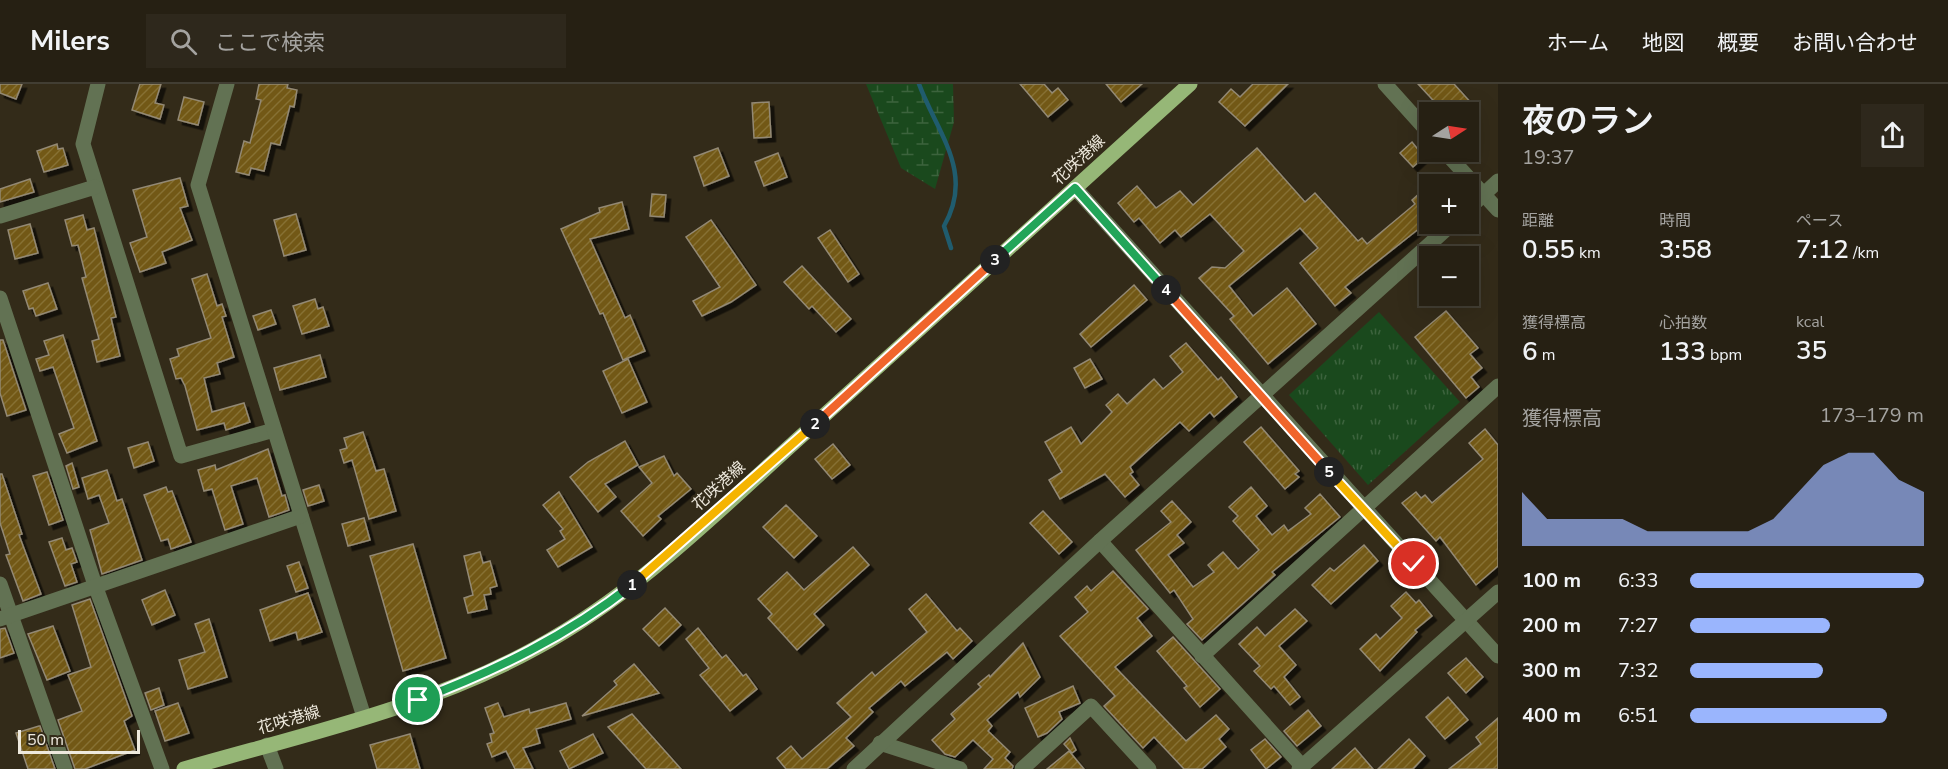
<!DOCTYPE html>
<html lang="ja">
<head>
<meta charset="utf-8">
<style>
	:root { --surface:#262013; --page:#2e281c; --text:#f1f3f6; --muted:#a4a3a0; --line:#423e33; --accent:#9ab5fd }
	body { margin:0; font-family:"Nunito Sans","Noto Sans JP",sans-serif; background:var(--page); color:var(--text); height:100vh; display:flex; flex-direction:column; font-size:22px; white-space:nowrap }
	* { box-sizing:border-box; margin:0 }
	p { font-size:20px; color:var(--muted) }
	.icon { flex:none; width:33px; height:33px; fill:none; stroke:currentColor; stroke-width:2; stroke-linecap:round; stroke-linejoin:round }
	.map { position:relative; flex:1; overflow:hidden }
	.panel { display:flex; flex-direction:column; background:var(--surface); width:450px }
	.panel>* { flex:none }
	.needle { width:39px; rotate:78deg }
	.fabs { position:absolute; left:1419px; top:18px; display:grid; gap:12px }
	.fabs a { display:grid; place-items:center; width:60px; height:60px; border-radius:0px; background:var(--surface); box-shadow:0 6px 24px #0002,0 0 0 2px var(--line); font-size:30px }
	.scale { position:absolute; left:18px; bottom:15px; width:122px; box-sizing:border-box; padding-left:6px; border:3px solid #eee9dd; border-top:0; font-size:16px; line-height:21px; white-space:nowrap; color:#eee9dd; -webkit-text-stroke:4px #332b19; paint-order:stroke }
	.pin { position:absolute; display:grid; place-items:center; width:51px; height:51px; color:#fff; margin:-26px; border:3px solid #fff; border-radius:50%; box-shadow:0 2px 6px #0007 }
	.km { position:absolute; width:30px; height:30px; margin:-15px; border-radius:50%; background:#222; color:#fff; font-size:16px; line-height:30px; text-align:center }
	.round { display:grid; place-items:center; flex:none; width:63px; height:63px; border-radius:0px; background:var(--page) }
	.summary { display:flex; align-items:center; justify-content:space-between; height:102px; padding:0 24px }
	h1 { font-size:33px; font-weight:600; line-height:45px }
	.stats { display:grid; grid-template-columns:repeat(3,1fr); gap:9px; height:102px; padding:6px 24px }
	.stats div { display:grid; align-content:center }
	.stats b { font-size:26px; font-weight:600 }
	.stats small { font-size:16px; font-weight:400 }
	.stats p { font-size:16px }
	.chart { height:168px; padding:12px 24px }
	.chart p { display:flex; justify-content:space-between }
	.chart svg { width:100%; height:108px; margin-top:6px; fill:var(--accent); opacity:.7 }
	ul { padding:0 24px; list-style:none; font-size:20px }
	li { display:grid; grid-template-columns:96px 72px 1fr; align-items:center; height:45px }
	li i { height:15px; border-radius:8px; background:var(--accent) }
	header { display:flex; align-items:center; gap:36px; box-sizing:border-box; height:84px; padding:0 30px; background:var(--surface); border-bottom:2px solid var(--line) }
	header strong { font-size:28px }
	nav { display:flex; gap:33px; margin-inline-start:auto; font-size:21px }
	.search { width:420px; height:54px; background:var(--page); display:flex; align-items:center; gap:15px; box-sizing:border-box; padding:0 21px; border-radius:0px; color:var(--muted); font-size:22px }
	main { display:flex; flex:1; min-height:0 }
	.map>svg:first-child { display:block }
</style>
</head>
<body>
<header>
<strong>Milers</strong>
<div class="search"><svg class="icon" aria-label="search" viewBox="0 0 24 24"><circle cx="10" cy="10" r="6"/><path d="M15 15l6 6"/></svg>ここで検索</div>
<nav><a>ホーム</a><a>地図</a><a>概要</a><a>お問い合わせ</a></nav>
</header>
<main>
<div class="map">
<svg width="1498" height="685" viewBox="0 0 1498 685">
	<defs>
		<pattern id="wetland-marsh" width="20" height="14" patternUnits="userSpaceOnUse" patternTransform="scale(1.5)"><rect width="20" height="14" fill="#1a491d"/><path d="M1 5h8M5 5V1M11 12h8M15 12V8" fill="none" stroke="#3c633d"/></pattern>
		<pattern id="park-tufts" width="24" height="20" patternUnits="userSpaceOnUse" patternTransform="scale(1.5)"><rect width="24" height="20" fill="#1a491d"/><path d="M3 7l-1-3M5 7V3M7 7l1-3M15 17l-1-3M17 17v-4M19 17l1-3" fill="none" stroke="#3c633d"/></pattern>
		<pattern id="building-hatch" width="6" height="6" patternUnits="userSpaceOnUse" patternTransform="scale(1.5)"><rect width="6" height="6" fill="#725812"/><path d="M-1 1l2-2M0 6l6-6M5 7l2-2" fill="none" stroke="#867034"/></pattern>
		<filter id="shadow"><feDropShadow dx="4.5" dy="4.5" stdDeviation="0" flood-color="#0009"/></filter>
	</defs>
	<rect width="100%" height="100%" fill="#332b19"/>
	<path fill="url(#wetland-marsh)" d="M866,0H953L954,38L935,105L901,84Z"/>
	<path fill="url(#park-tufts)" d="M1379,228L1460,318L1368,401L1289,311Z"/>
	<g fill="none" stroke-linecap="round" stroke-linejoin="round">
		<path stroke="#205c6e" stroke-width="4.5" d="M919,0C937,49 975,88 944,142L951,164"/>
	</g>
	<g fill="url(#building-hatch)" stroke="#938974" stroke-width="1.5" filter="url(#shadow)">
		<path d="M0,0H22L16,15L0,9Z"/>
		<path d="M140,0H161L155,19L164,21L160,35L132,26Z"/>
		<path d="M259,0H288L287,4L297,6L294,23L290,22L280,61L271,59L264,87L251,84L249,91L236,88L244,57L250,59L261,16L256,15Z"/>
		<path d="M1020,0H1044L1052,9L1058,4L1068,16L1048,33Z"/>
		<path d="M1106,0H1142L1121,18Z"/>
		<path d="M1253,0H1288L1245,42L1219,18L1231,5L1240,13Z"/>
		<path d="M1418,0H1454L1473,21L1465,28H1444Z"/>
		<path d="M184,13L204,18L198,41L178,36Z"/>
		<path d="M769,18L771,53L754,54L752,19Z"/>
		<path d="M1412,58L1424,73L1413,83L1400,69Z"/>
		<path d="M57,60L58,65L63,64L68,81L44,88L37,67Z"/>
		<path d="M718,64L729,92L704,102L694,73Z"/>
		<path d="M1257,64L1305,118L1315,109L1358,157L1362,154L1367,160L1415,120L1412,116L1430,100V136L1345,203L1351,209L1335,222L1300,179L1318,164L1300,144L1229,202L1253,232L1287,204L1316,240L1268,280L1230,235L1234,232L1199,194L1212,183L1225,184L1244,167L1210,130L1181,153L1175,146L1160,159L1139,134L1134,138L1118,119L1137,102L1156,124L1180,107L1193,121Z"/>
		<path d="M778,69L787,93L764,102L755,78Z"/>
		<path d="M180,94L188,122L180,124L192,156L162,168L166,179L140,188L130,159L147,153L133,106Z"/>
		<path d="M30,95L34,108L0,118V105Z"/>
		<path d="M652,110L666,111L664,133L650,132Z"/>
		<path d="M622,118L629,145L590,155L625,234L630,231L645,267L623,276L603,229L600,230L561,145L600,128L599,124Z"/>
		<path d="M296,130L306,166L284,172L274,136Z"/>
		<path d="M83,131L87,146L94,144L116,233L111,234L120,272L97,278L92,257L99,255L82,194L86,193L78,161L72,162L65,136Z"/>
		<path d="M711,136L756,201L731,218L702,232L693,217L720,203L686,153Z"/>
		<path d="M30,140L38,169L15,175L8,146Z"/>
		<path d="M830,146L859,190L848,198L818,154Z"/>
		<path d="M802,182L851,235L836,248L812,222L809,225L784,198Z"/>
		<path d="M207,190L217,222L222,220L226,232L222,233L234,273L217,279L220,290L204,294L212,328L244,319L250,338L226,346L224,339L197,346L185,302L181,294L176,295L170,275L179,272L177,265L211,254L192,195Z"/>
		<path d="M48,199L57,225L36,232L33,224L29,225L23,207Z"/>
		<path d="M1134,201L1147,216L1091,263L1080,250Z"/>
		<path d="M315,215L318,225L323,223L329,242L302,250L293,222Z"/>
		<path d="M271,226L276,240L258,246L253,232Z"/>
		<path d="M1446,227L1478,264L1470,270L1482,284L1471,293L1479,303L1466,314L1415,253Z"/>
		<path d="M63,251L97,357L67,369L59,350L74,344L53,283L40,287L36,275L49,271L44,257Z"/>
		<path d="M0,256H3L26,326L7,332L0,309Z"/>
		<path d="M1186,259L1218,296L1221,293L1237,313L1214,333L1210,328L1189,347L1180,338L1154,361L1130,383L1133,388L1130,390L1139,401L1125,413L1105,390L1060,415L1049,396L1062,388L1045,358L1071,343L1081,360L1112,328L1106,321L1118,310L1127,320L1154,295L1163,305L1183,288L1170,272Z"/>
		<path d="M320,271L326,293L280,306L274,284Z"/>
		<path d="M628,275L647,318L622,329L603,287Z"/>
		<path d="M1090,275L1102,295L1085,304L1074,284Z"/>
		<path d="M1261,343L1299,387L1295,390L1299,393L1285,405L1244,358Z"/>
		<path d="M1485,345L1498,361V482L1476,501L1440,453L1436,457L1402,419L1416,408L1421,414L1425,411L1432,419L1483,375L1469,359Z"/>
		<path d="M363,348L376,387L384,385L396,427L369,435L352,376L344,379L340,366L347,364L344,354Z"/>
		<path d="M625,357L638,381L605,400L616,413L598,428L570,393L588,378Z"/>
		<path d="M148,358L154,377L134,384L128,364Z"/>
		<path d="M833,360L850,381L832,395L815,375Z"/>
		<path d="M268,365L282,412L285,411L289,426L269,433L257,394L231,402L243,440L225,446L212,405L204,407L198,386L215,381L216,386Z"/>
		<path d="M664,372L674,392L677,389L691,405L658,432L661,435L643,452L621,427L652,399L639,383Z"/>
		<path d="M72,379L79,403L73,405L66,382Z"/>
		<path d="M107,386L117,417L122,415L142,476L102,490L90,446L109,439L99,411L88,415L82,394Z"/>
		<path d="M47,388L63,436L49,441L33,392Z"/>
		<path d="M0,390H2L22,450L19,451L41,510L23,517L6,471L10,470L0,439Z"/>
		<path d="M319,401L324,417L308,422L303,406Z"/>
		<path d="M166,403L168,408L172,407L191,458L171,465L168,455L161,457L144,411Z"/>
		<path d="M1251,403L1267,422L1256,432L1272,451L1284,441L1288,447L1311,430L1305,424L1320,410L1340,433L1272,488L1275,491L1202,556L1187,540L1193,535L1174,506L1170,509L1136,466L1171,438L1161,427L1172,417L1191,438L1177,451L1184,459L1168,471L1193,503L1214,488L1208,481L1223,468L1238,485L1259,466L1233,437L1238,432L1229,423Z"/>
		<path d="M559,408L592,463L558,483L547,466L565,455L560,447L563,445L543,421Z"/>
		<path d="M786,421L817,452L794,474L763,443Z"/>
		<path d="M1043,427L1072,458L1059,470L1030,439Z"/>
		<path d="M364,434L370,456L348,462L342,440Z"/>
		<path d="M62,454L66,466L72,464L77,478L71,480L77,498L65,502L49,458Z"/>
		<path d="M413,460L446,574L403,587L370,472Z"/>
		<path d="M1364,461L1378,477L1331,520L1312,501L1330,484L1334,487Z"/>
		<path d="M853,463L869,481L814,530L824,541L797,566L768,534L772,530L758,515L787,488L804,506Z"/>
		<path d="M480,468L483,479L490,477L497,502L490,504L491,510L484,511L487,525L468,529L464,514L473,511L464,472Z"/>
		<path d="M299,478L308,504L296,508L287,482Z"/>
		<path d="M1113,487L1148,525L1137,534L1152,552L1115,583L1186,657L1216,631L1229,645L1219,655L1226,663L1202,685H1184L1154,653L1143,664L1104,622L1115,612L1060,552L1088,528L1075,513L1087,502L1091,507Z"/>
		<path d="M165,506L175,531L152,541L142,516Z"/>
		<path d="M1406,508L1416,519L1419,516L1432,532L1415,546L1417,548L1380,587L1360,565L1376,550L1380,555L1402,534L1391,522Z"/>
		<path d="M308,509L322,548L298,556L296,548L270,557L260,526Z"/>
		<path d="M926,510L957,547L960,544L972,557L953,575L947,568L905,602L901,597L869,624L873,628L846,654L854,662L827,685H786L777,674L791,662L802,675L851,633L837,619L872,588L875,592L927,548L909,525Z"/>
		<path d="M90,515L132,632L124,637L135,666L85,685H75L58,636L82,627L68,591L91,583L72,521Z"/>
		<path d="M665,524L681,541L659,562L643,545Z"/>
		<path d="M1295,525L1307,537L1279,562L1296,581L1284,593L1300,613L1290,621L1274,602L1271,605L1254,587L1260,582L1239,560L1257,543L1265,552Z"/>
		<path d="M209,535L227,593L188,605L179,576L205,568L195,540Z"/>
		<path d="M53,542L70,587L47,596L28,550Z"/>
		<path d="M5,544L14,569L0,574V545Z"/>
		<path d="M698,544L722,574L726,571L743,592L746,590L757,605L730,627L700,591L709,584L686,555Z"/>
		<path d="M1173,553L1220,605L1200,623L1184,604L1187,602L1157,567Z"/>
		<path d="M1023,559L1040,593L1020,613L1018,608L987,636L992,642L988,647L1010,668L1005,674L1013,682L1012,685H984L993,675L973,656L955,673L945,670L932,656L955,635L951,630L981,603L978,600L989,591L990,593Z"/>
		<path d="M1466,574L1483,593L1466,609L1448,589Z"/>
		<path d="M634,580L659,609L582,632L617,601L614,597Z"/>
		<path d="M1073,602L1080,619L1059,628L1062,635L1047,649L1038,653L1025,624Z"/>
		<path d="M159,604L164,621L151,626L145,609Z"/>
		<path d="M1448,613L1468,636L1445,655L1426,633Z"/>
		<path d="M178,619L189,649L165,657L155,627Z"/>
		<path d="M498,619L504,633L529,625L530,629L566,619L571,635L536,645L540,659L523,664L533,685H515L506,667L492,673L487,660L492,658L490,650L494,649L485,624Z"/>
		<path d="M1308,626L1321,642L1297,662L1284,647Z"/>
		<path d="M632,630L681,685H646L608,643Z"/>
		<path d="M1498,634V685H1449L1481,660L1476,653Z"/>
		<path d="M39,642H40L55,685H28L16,649Z"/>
		<path d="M410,650L420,685H377L370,661Z"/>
		<path d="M593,650L603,669L569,685L560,667Z"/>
		<path d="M1070,654L1076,666L1072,669L1064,660Z"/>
		<path d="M1265,655L1281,673L1266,685L1251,666Z"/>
		<path d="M1409,655L1425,672L1413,685H1378Z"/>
		<path d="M1355,664L1373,685H1332Z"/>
		<path d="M1069,667L1084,685H1047Z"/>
	</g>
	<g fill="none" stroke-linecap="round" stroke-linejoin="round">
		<g stroke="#627253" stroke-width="15">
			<path d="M98,0L83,60L181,372L274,346"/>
			<path d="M227,0L198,101L364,633"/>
			<path d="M1385,0L1430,50"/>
			<path d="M1445,68L1498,126"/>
			<path d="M1075,104L1498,572"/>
			<path d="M1468,125L1498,97"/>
			<path d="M0,132L95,103"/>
			<path d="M0,214L95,501L162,685"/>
			<path d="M1100,457L1302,682"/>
			<path d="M0,500L65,685"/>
			<path d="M0,535L301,432"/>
			<path d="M1202,572L1498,302"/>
			<path d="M880,659L960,685"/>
			<path d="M267,661L276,685"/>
			<path d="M854,685L1100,457L1452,140"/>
			<path d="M1022,685L1091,622L1149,685"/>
			<path d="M1299,685L1498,508"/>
		</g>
		<path stroke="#96b777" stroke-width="15" d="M184,685C302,651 427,624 536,564C638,509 721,424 807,347C935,231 1062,115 1190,0"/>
	</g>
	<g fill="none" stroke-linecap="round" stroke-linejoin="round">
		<g stroke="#fff" stroke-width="12">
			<path id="split-1" d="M418,616C495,587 567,552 632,501"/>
		</g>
		<g stroke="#fff" stroke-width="12">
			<path id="split-2" d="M632,501L815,340"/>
		</g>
		<g stroke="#fff" stroke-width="12">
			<path id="split-3" d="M815,340L995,176"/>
		</g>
		<g stroke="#fff" stroke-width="12">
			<path id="split-4" d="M995,176L1075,104L1166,206"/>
		</g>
		<g stroke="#fff" stroke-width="12">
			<path id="split-5" d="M1166,206L1329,388"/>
		</g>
		<g stroke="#fff" stroke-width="12">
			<path id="split-6" d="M1329,388L1414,480"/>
		</g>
		<use href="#split-1" stroke="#22a559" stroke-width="8"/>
		<use href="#split-2" stroke="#f5b400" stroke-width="8"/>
		<use href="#split-3" stroke="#f0652b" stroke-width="8"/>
		<use href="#split-4" stroke="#22a559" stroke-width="8"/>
		<use href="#split-5" stroke="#f0652b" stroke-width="8"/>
		<use href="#split-6" stroke="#f5b400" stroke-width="8"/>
	</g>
	<g text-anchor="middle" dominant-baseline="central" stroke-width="4.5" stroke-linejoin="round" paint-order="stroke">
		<g font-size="16" fill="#eee9dd" stroke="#332b19">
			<text transform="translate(1079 76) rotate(-43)">花咲港線</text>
			<text transform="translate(719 402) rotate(-42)">花咲港線</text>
			<text transform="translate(289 636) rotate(-16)">花咲港線</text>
		</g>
	</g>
</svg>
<div class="fabs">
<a><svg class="needle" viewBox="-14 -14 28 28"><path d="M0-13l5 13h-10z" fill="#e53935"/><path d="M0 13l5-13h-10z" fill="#a4a3a0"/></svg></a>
<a>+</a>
<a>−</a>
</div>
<div class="scale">50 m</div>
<div class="pin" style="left:418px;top:616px;background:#1e9e55"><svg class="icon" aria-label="arrive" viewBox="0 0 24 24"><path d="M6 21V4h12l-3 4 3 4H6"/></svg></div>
<div class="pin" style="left:1414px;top:480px;background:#d93025"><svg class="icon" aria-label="check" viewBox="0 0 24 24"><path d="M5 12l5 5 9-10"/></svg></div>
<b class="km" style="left:632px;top:501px">1</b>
<b class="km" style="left:815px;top:340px">2</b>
<b class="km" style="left:995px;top:176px">3</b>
<b class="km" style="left:1166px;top:206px">4</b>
<b class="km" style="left:1329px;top:388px">5</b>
</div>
<section class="panel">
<div class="summary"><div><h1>夜のラン</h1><p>19:37</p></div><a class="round"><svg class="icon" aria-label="share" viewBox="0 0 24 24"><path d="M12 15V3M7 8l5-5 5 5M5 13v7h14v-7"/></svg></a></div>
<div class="stats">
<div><p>距離</p><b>0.55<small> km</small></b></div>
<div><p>時間</p><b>3:58</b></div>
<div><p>ペース</p><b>7:12<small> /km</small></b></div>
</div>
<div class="stats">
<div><p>獲得標高</p><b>6<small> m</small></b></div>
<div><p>心拍数</p><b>133<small> bpm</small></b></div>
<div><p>kcal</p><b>35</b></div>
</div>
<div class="chart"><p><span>獲得標高</span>173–179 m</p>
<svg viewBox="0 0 160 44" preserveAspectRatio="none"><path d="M0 44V22L10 33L20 33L30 33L40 33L50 38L60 38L70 38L80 38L90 38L100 33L110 22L120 11L130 6L140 6L150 17L160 22V44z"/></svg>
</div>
<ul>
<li><b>100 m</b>6:33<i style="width:100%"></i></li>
<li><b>200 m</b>7:27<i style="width:60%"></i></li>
<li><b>300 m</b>7:32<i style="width:57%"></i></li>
<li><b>400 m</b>6:51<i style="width:84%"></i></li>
</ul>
</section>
</main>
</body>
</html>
